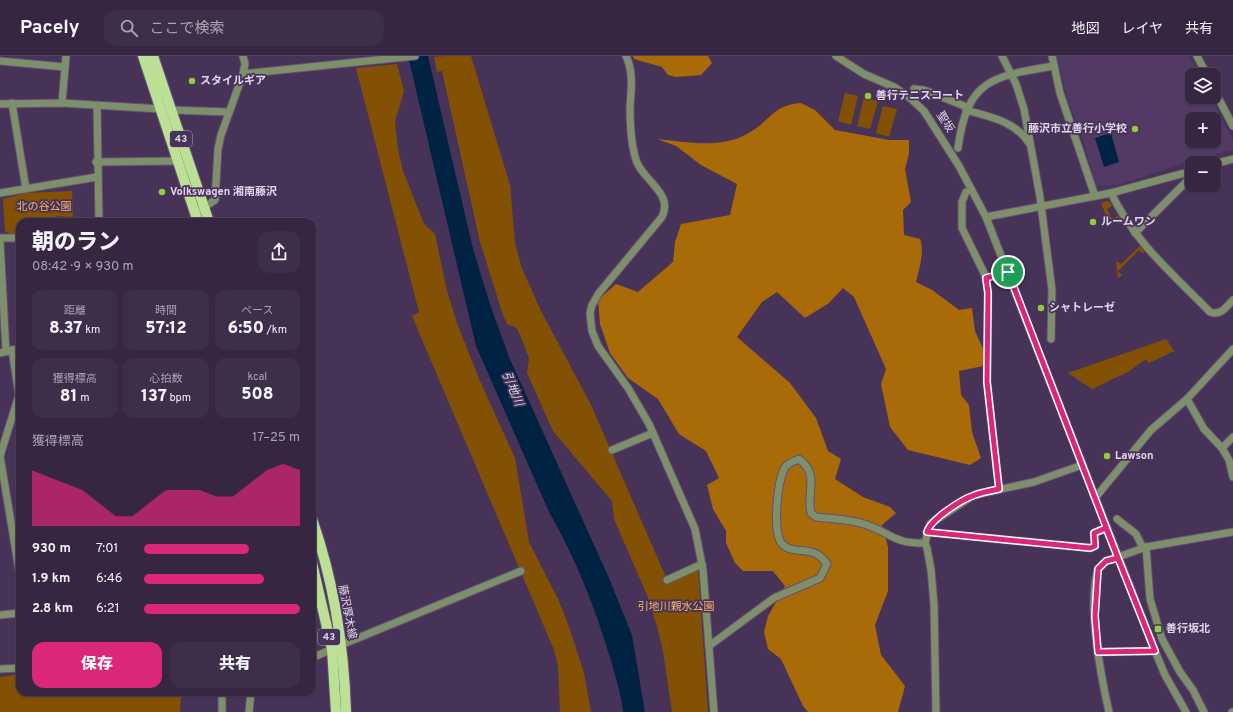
<!DOCTYPE html>
<html lang="ja">
<head>
<meta charset="utf-8">
<style>
	:root { --surface:#362642; --page:#3d2e49; --text:#f1f3f6; --muted:#aaa5b2; --line:#50435b; --accent:#db2777 }
	body { margin:0; font-family:Overpass,"Noto Sans JP",sans-serif; background:var(--page); color:var(--text); height:100vh; display:flex; flex-direction:column; font-size:15px; white-space:nowrap }
	* { box-sizing:border-box; margin:0 }
	p { font-size:13px; color:var(--muted) }
	.icon { flex:none; width:22px; height:22px; fill:none; stroke:currentColor; stroke-width:2; stroke-linecap:round; stroke-linejoin:round }
	.map { position:relative; flex:1; overflow:hidden }
	.panel { position:absolute; left:16px; top:162px; width:300px; height:478px; display:flex; flex-direction:column; background:var(--surface); border-radius:12px; box-shadow:0 1px 3px #0004,0 0 0 1px var(--line) }
	.panel>* { flex:none }
	.controls { position:absolute; left:1185px; top:12px; display:grid; gap:8px }
	.controls a { display:grid; place-items:center; width:36px; height:36px; border-radius:8px; background:var(--surface); box-shadow:0 1px 3px #0004,0 0 0 1px var(--line); font-size:20px }
	.pin { position:absolute; display:grid; place-items:center; width:34px; height:34px; color:#fff; margin:-17px; border:2px solid #fff; border-radius:50%; box-shadow:0 1px 4px #0007 }
	.round { display:grid; place-items:center; flex:none; width:42px; height:42px; border-radius:12px; background:var(--page) }
	.overview { display:flex; align-items:center; justify-content:space-between; height:68px; padding:0 16px }
	h1 { font-size:22px; font-weight:800; line-height:30px }
	.metrics { display:grid; grid-template-columns:repeat(3,1fr); gap:6px; height:68px; padding:4px 16px }
	.metrics div { display:grid; align-content:center; border-radius:10px; background:var(--page); text-align:center }
	.metrics b { font-size:17px; font-weight:800 }
	.metrics small { font-size:11px; font-weight:400 }
	.metrics p { font-size:11px }
	.chart { height:112px; padding:8px 16px }
	.chart p { display:flex; justify-content:space-between }
	.chart svg { width:100%; height:72px; margin-top:4px; fill:var(--accent); opacity:.7 }
	.cta { display:flex; gap:8px; margin-top:auto; padding:8px 16px }
	.cta a { flex:1; height:46px; border-radius:12px; background:var(--accent); color:#fff; font-size:16px; font-weight:800; line-height:46px; text-align:center }
	.cta a+a { background:var(--page); color:var(--text) }
	ul { padding:0 16px; list-style:none; font-size:13px }
	li { display:grid; grid-template-columns:64px 48px 1fr; align-items:center; height:30px }
	li i { height:10px; border-radius:5px; background:var(--accent) }
	header { display:flex; align-items:center; gap:24px; box-sizing:border-box; height:56px; padding:0 20px; background:var(--surface); border-bottom:1px solid var(--line) }
	header strong { font-size:19px }
	nav { display:flex; gap:22px; margin-inline-start:auto; font-size:14px }
	.search { width:280px; height:36px; background:var(--page); display:flex; align-items:center; gap:10px; box-sizing:border-box; padding:0 14px; border-radius:12px; color:var(--muted); font-size:15px }
	.map>svg:first-child { display:block }
</style>
</head>
<body>
<header>
<strong>Pacely</strong>
<div class="search"><svg class="icon" aria-label="search" viewBox="0 0 24 24"><circle cx="10" cy="10" r="6"/><path d="M15 15l6 6"/></svg>ここで検索</div>
<nav><a>地図</a><a>レイヤ</a><a>共有</a></nav>
</header>
<div class="map">
<svg width="1233" height="656" viewBox="0 0 1233 656">
	<rect width="100%" height="100%" fill="#483358"/>
	<path fill="#523a65" fill-rule="evenodd" d="M1057,0H1189L1200,19H1192V41H1210L1233,84V94L1206,100L1118,129L1096,130L1083,83L1068,44ZM1192,63H1214V85H1192Z"/>
	<g fill="#825103">
		<path d="M446,0H471L510,129L515,186L521,210L540,253L591,349L668,526L698,513L708,656H672L663,595L657,570L647,539L614,463L612,445L553,375L527,317L529,302L518,274L515,271L507,268L503,259L480,186L442,15L437,16L434,1Z"/>
		<path d="M397,8L404,35L395,65L398,94L403,115L424,168L435,178L447,235L458,270L480,325L515,402L529,486L559,545L569,571L584,617L591,656H560L558,610L554,594L412,260L419,256L356,12Z"/>
		<path d="M845,37L858,40L851,69L838,65Z"/>
		<path d="M864,42L878,45L870,73L857,70Z"/>
		<path d="M883,50L897,53L889,81L876,77Z"/>
		<path d="M72,135L73,161L56,160L55,166H20V178H10L5,175L3,143L26,137Z"/>
		<path d="M1106,145L1110,146L1112,150L1107,153L1112,163L1118,160L1122,165L1121,167L1118,163L1110,169L1101,147Z"/>
		<path d="M1140,190L1144,195L1143,198L1139,194L1118,215L1122,219L1118,222L1116,205L1121,208Z"/>
		<path d="M1166,283L1174,295L1149,307L1146,303L1128,316L1092,333L1068,317Z"/>
		<path d="M20,618V636H193L181,642L180,656H0V621Z"/>
	</g>
	<g fill="#a96b08">
		<path d="M633,0H708L712,7L701,19L676,21L668,19L662,11L634,3Z"/>
		<path d="M801,47L815,54L835,74L889,84H909V97L905,113L911,146L903,154L904,179L920,183C925,197 919,212 916,226L932,234L959,254L972,252L975,275L984,295L983,310L959,315L961,339L969,349L972,376L981,402L970,409L908,394L890,371L881,328L886,313L854,241L843,232L829,247L805,262L777,236L762,246L737,281L790,327L816,362L828,395L841,403L835,423L863,441L890,451L896,457L882,469L888,491V535L875,569L881,599L905,630L898,656H808L803,650L781,603L768,593L764,576L768,560L785,530L773,515H743L735,507L726,487V475L713,453L707,429L719,422L706,395L679,378L658,343L628,322L610,297L600,268L598,244L616,228L638,236L673,206L675,186L681,168L730,159L737,128L701,109L676,90L657,83C686,86 720,93 747,78C770,66 772,49 801,47Z"/>
	</g>
	<g fill="#002344">
		<path d="M408,0H428L473,193L491,251L509,301L609,522L632,579L645,656H623C621,638 616,622 611,605C596,554 576,503 549,456L476,290Z"/>
		<path d="M1111,77L1119,106L1104,111L1095,82Z"/>
	</g>
	<g fill="none" stroke-linecap="round" stroke-linejoin="round">
		<g stroke="#645073" stroke-width="9">
			<g id="minor">
				<path d="M626,0C634,17 631,34 630,51C630,67 631,88 636,104C642,124 674,137 662,161L599,237L592,249L590,257L592,275L598,290L628,332L649,368L695,473L703,514L714,656"/>
				<path d="M836,0L864,18L894,31L909,41L924,55L959,110L986,161L1155,595L1165,619L1186,656"/>
				<path d="M1002,0L1016,28L1024,53L1040,141L1052,234L1051,283"/>
				<path d="M1052,0L1060,37L1095,140"/>
				<path d="M1197,0L1207,19"/>
				<path d="M0,5L65,11"/>
				<path d="M243,18L415,0"/>
				<path d="M914,33L924,34L967,51"/>
				<path d="M1214,34L1233,70"/>
				<path d="M12,47L26,133"/>
				<path d="M62,47L66,0"/>
				<path d="M0,48L62,47L161,53"/>
				<path d="M97,50L99,166"/>
				<path d="M171,54L229,56"/>
				<path d="M966,54C990,61 1015,65 1029,87"/>
				<path d="M958,92C967,23 993,20 1054,10"/>
				<path d="M96,106L178,105"/>
				<path d="M1214,108L1233,103"/>
				<path d="M966,136L962,146V172L985,219L988,237L987,326L999,433"/>
				<path d="M0,137L97,121"/>
				<path d="M1111,137C1136,188 1172,217 1210,256C1221,260 1226,251 1233,244"/>
				<path d="M200,154L215,144L218,93L221,79L243,18L245,8L243,0"/>
				<path d="M986,161L1111,137L1192,115"/>
				<path d="M1135,177L1192,120"/>
				<path d="M0,182H20"/>
				<path d="M0,185L6,296"/>
				<path d="M986,222L1008,216"/>
				<path d="M12,294L19,339L0,400L20,520"/>
				<path d="M0,297L20,292"/>
				<path d="M1187,343L1204,373L1222,392L1229,404L1233,421"/>
				<path d="M1222,392L1233,381"/>
				<path d="M612,394L653,377"/>
				<path d="M1095,442L1151,374L1187,343L1233,293"/>
				<path d="M1117,463L1136,478L1143,492"/>
				<path d="M927,476L1090,492L1095,490L1094,477L1106,472"/>
				<path d="M1146,491L1150,543L1162,583L1180,616L1193,634L1204,656"/>
				<path d="M667,524L702,508"/>
				<path d="M0,559L20,557"/>
				<path d="M341,589L521,515"/>
				<path d="M709,590L774,542L820,522L827,508C812,486 795,501 782,488C772,477 777,422 786,410C790,406 794,405 799,403C820,419 806,435 811,457L816,461C832,463 851,463 867,469C892,478 895,488 925,487"/>
				<path d="M1098,596L1155,595"/>
				<path d="M312,602L332,593"/>
				<path d="M0,613L20,612"/>
				<path d="M222,656V641"/>
				<path d="M249,656L251,636"/>
				<path d="M936,656L934,548L931,514L927,492L925,487L930,468L974,439L1034,426L1082,409"/>
				<path d="M1109,656C1101,621 1087,548 1098,514C1100,510 1103,508 1107,505L1146,491L1233,476"/>
				<path d="M1232,656H1233"/>
			</g>
		</g>
		<g stroke="#645073" stroke-width="12">
			<g id="major">
				<path d="M143,0L198,166"/>
				<path d="M153,0L209,166"/>
				<path d="M312,463C333,523 344,592 346,656"/>
				<path d="M312,507L332,593L336,656"/>
			</g>
		</g>
		<use href="#minor" stroke="#7d8f6b" stroke-width="7"/>
		<use href="#major" stroke="#bce095" stroke-width="10"/>
	</g>
	<g fill="none" stroke-linecap="round" stroke-linejoin="round">
		<g stroke="#fff" stroke-width="8">
			<path id="route" d="M1008,216L986,222L988,237L987,326L999,433C991,435 983,436 975,439C962,443 931,463 927,476L1090,492L1095,490L1094,477L1106,472L1155,595L1098,596L1095,560L1098,513L1106,505L1118,502C1081,407 1045,311 1008,216"/>
		</g>
		<use href="#route" stroke="#db2777" stroke-width="5"/>
	</g>
	<g fill="#92cd3e" stroke="#483358" stroke-width="1.5">
		<circle cx="192" cy="25" r="4"/>
		<circle cx="868" cy="40" r="4"/>
		<circle cx="1135" cy="73" r="4"/>
		<circle cx="162" cy="136" r="4"/>
		<circle cx="1093" cy="166" r="4"/>
		<circle cx="1041" cy="252" r="4"/>
		<circle cx="1107" cy="400" r="4"/>
		<rect x="1154" y="569" width="8" height="8" rx="2"/>
	</g>
	<g text-anchor="middle" dominant-baseline="central" stroke-width="3.5" stroke-linejoin="round" paint-order="stroke">
		<g fill="#483358" stroke="#b3a4c0" stroke-width="1">
			<rect x="170" y="75" width="22" height="16" rx="3"/>
			<rect x="318" y="573" width="22" height="16" rx="3"/>
		</g>
		<g font-size="10" font-weight="bold" fill="#e1d5ec">
			<text x="181" y="83">43</text>
			<text x="329" y="581">43</text>
		</g>
		<g font-size="11" font-weight="bold" fill="#e1d5ec" stroke="#483358" text-anchor="start">
			<text x="200" y="25">スタイルギア</text>
			<text x="876" y="40">善行テニスコート</text>
			<text x="1127" y="73" text-anchor="end">藤沢市立善行小学校</text>
			<text x="170" y="136">Volkswagen 湘南藤沢</text>
			<text x="1101" y="166">ルームワン</text>
			<text x="1049" y="252">シャトレーゼ</text>
			<text x="1115" y="400">Lawson</text>
			<text x="1166" y="573">善行坂北</text>
		</g>
		<g font-size="11" fill="#e1d5ec" stroke="#483358">
			<text transform="translate(945 66) rotate(57)">聖坂</text>
			<text transform="translate(347 556) rotate(79)">藤沢厚木線</text>
		</g>
		<g font-size="11" fill="#f6b364" stroke="#483358">
			<text x="44" y="151">北の谷公園</text>
			<text x="676" y="551">引地川親水公園</text>
		</g>
		<g font-size="12" font-style="italic" fill="#cddef0" stroke="#483358">
			<text transform="translate(512 333) rotate(67)">引地川</text>
		</g>
	</g>
</svg>
<div class="controls">
<a><svg class="icon" aria-label="layers" viewBox="0 0 24 24"><path d="M12 4l9 5-9 5-9-5zM3 14l9 5 9-5"/></svg></a>
<a>+</a>
<a>−</a>
</div>
<div class="pin" style="left:1008px;top:216px;background:#1e9e55"><svg class="icon" aria-label="arrive" viewBox="0 0 24 24"><path d="M6 21V4h12l-3 4 3 4H6"/></svg></div>
<section class="panel">
<div class="overview"><div><h1>朝のラン</h1><p>08:42 · 9 × 930 m</p></div><a class="round"><svg class="icon" aria-label="share" viewBox="0 0 24 24"><path d="M12 15V3M7 8l5-5 5 5M5 13v7h14v-7"/></svg></a></div>
<div class="metrics">
<div><p>距離</p><b>8.37<small> km</small></b></div>
<div><p>時間</p><b>57:12</b></div>
<div><p>ペース</p><b>6:50<small> /km</small></b></div>
</div>
<div class="metrics">
<div><p>獲得標高</p><b>81<small> m</small></b></div>
<div><p>心拍数</p><b>137<small> bpm</small></b></div>
<div><p>kcal</p><b>508</b></div>
</div>
<div class="chart"><p><span>獲得標高</span>17–25 m</p>
<svg viewBox="0 0 160 44" preserveAspectRatio="none"><path d="M0 44V10L10 14L20 18L30 22L40 30L50 38L60 38L70 30L80 22L90 22L100 22L110 26L120 26L130 18L140 10L150 6L160 10V44z"/></svg>
</div>
<ul>
<li><b>930 m</b>7:01<i style="width:67%"></i></li>
<li><b>1.9 km</b>6:46<i style="width:77%"></i></li>
<li><b>2.8 km</b>6:21<i style="width:100%"></i></li>
</ul>
<div class="cta"><a>保存</a><a>共有</a></div>
</section>
</div>
</body>
</html>
